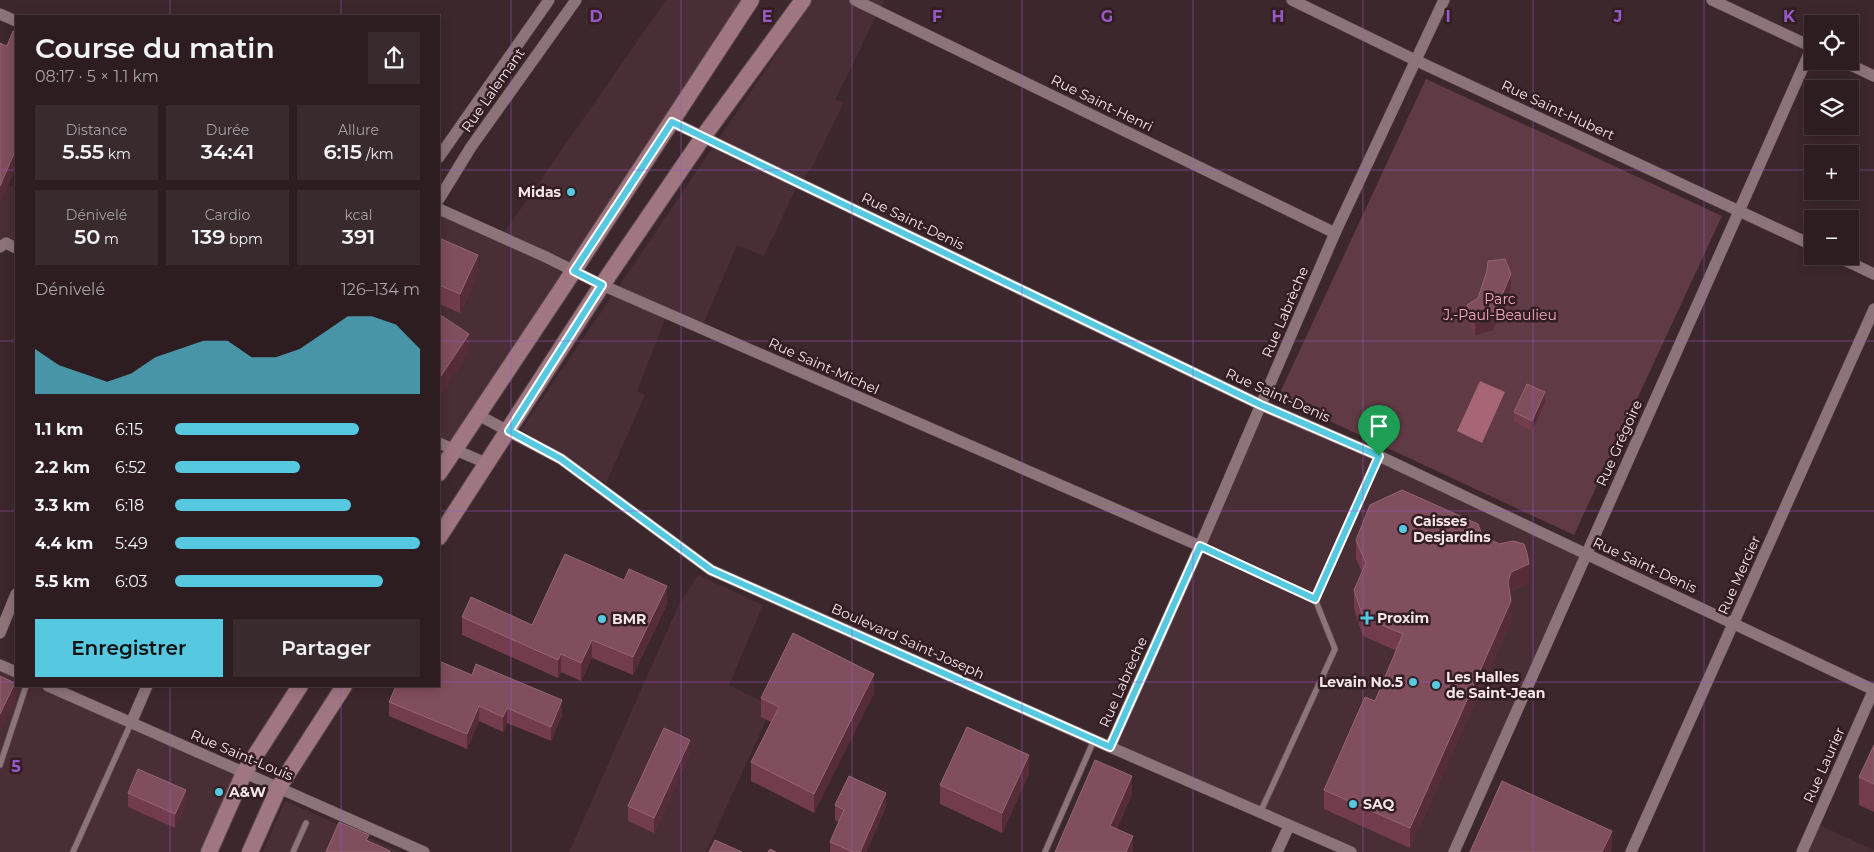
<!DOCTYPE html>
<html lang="fr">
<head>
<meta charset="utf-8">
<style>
	:root { --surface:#2d1d21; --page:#392a2e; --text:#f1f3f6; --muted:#a7a2a5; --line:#483b3f; --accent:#56c9e1 }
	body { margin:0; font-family:Montserrat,sans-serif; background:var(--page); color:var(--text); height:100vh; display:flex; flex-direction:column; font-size:19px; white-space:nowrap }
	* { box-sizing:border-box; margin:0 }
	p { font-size:16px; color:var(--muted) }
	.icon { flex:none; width:28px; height:28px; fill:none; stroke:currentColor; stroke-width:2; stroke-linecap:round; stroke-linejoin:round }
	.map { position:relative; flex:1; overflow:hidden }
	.panel { position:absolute; left:15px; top:15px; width:425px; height:672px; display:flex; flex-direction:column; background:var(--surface); border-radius:0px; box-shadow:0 2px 12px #0003,0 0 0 1px var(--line) }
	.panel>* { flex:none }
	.fabs { position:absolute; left:1804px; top:15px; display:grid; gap:10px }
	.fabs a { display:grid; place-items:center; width:55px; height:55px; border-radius:0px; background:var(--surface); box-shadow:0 2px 12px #0003,0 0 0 1px var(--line); font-size:25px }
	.pin { position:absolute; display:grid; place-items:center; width:42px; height:42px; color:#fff; margin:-51px -21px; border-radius:50% 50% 50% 0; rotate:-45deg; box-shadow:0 0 5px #0007 }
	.pin .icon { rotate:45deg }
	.round { display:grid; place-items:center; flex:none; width:52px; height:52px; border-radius:0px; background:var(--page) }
	.overview { display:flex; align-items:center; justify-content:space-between; height:85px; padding:0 20px }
	h1 { font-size:28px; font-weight:600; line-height:38px }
	.figures { display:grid; grid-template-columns:repeat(3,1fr); gap:8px; height:85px; padding:5px 20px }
	.figures div { display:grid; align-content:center; border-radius:0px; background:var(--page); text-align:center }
	.figures b { font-size:21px; font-weight:600 }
	.figures small { font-size:14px; font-weight:400 }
	.figures p { font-size:14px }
	.chart { height:140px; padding:10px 20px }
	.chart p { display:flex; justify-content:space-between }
	.chart svg { width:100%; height:90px; margin-top:5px; fill:var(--accent); opacity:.7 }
	.cta { display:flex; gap:10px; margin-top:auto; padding:10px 20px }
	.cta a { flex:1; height:58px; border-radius:0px; background:var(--accent); color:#111; font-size:20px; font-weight:600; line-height:58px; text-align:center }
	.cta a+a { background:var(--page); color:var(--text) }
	ul { padding:0 20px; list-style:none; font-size:16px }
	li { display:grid; grid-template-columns:80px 60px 1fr; align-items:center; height:38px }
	li i { height:12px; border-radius:6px; background:var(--accent) }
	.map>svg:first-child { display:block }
</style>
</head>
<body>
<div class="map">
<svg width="1874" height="852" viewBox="0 0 1874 852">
	<rect width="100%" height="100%" fill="#3c272c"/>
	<g fill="#4a2e35">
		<path d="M666,0H751L455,448L439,441V209L501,237Z"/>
		<path d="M813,0H884L835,100L844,102L811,169L797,186L764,256L737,245L701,329L667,314L637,391L645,395L606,483L521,430Z"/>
		<path d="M0,186H16V248L0,247Z"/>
		<path d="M1261,405L1586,554L1454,852H1352L1110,747Z"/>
		<path d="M698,575L763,605L729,685L772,707L706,852H569L679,604Z"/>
		<path d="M0,665L16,672V686H48L244,773L209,852H0Z"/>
		<path d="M285,801L401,852H263Z"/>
		<path d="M1815,823L1874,850V852H1802Z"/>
	</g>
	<path fill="#603a44" d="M1426,79L1722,216L1574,535L1278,397Z"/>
	<path fill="#a66676" d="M1480,381L1505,392L1482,443L1457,431Z"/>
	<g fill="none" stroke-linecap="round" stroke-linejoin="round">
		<g stroke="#59474b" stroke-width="7">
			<g id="lane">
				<path d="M1200,546L1315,599"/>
				<path d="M0,765L26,686"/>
				<path d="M1260,813L1335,649L1315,599L1379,456"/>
				<path d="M73,852L131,723"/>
				<path d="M293,852L306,823"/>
				<path d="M1045,852L1094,740"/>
			</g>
		</g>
		<g stroke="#59474b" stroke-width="12">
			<g id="street">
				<path d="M855,0L1335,233"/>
				<path d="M1292,0L1415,60L1812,245"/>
				<path d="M1712,0L1812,47"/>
				<path d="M0,14L16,21"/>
				<path d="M1842,61L1874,76"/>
				<path d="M672,122L1261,405L1379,456L1874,690"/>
				<path d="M439,157L549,0"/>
				<path d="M439,199L471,147L576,0"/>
				<path d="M439,209L546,257L602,285L1200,546"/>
				<path d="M0,247L6,243L16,248"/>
				<path d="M1836,256L1874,274"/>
				<path d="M478,415L561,459L711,570L1094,740L1351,852"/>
				<path d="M439,443L486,463"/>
				<path d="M0,633L16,594"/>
				<path d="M0,665L16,672"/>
				<path d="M48,686L424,852"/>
				<path d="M131,723L147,686"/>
				<path d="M1110,747L1200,546L1335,233L1444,0"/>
				<path d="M1277,852L1289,826"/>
				<path d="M1454,852L1812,47"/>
				<path d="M1631,852L1874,309"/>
				<path d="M1802,852L1874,689"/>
			</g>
		</g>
		<g stroke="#59474b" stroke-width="18">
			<g id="secondary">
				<path d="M439,473L565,284L751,0"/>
				<path d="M439,537L602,285L703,137L803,0"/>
				<path d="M209,852L244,773L300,686"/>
				<path d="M250,852L279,787L344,686"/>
			</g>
		</g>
		<use href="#lane" stroke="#8d7479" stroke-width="5.5"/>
		<use href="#street" stroke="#8d7479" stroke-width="11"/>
		<use href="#secondary" stroke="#a07680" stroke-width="16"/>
	</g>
	<g fill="#723c4c">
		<path d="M439,238L478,274L460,313L439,304Z"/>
		<path d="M1511,289L1493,330L1475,336L1467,320V305Z"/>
		<path d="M1545,402L1532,431L1514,422V412Z"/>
		<path d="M1482,535L1529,583L1511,591L1510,594L1511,620L1410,848L1324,809V790L1375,701L1397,651L1363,636L1354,609V590L1362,572L1356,559V540Z"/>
		<path d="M667,604L633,675L592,658L581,681L561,672L558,678L462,635V617L532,625Z"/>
		<path d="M396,686L562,715L551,741L507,723L503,732L479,721L467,749L389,716V702Z"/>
		<path d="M874,693L814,813L751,781V762L771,722L761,717V698Z"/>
		<path d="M1874,745V812L1859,805V777Z"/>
		<path d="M690,754L654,833L628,821V806Z"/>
		<path d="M1029,774L1002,833L940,804V785Z"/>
		<path d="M128,793L186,804L175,828L128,807Z"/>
		<path d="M835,805L886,807L866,852H830V842L838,822L835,820Z"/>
	</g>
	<g fill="#562c38">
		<path d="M16,149V168L0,205V186Z"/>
		<path d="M478,255V274L460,313V294Z"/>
		<path d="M1511,274V289L1493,330L1475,336V322Z"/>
		<path d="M469,334V353L439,398V379Z"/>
		<path d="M1545,392V402L1532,431V421Z"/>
		<path d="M1529,564V583L1511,591L1508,601V582L1511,572Z"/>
		<path d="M667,586V604L633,675V657Z"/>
		<path d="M1511,601V620L1410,848V828Z"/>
		<path d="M592,640V658L581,681V663Z"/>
		<path d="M561,654V672L558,678V660Z"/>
		<path d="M874,674V693L814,813V794Z"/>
		<path d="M15,683V702L0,733V714Z"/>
		<path d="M562,700V715L551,741V727Z"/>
		<path d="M479,706V721L467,749V734Z"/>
		<path d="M507,708V723L503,732V717Z"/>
		<path d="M690,740V754L654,833V818Z"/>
		<path d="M1029,755V774L1002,833V813Z"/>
		<path d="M1132,776V795L1110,845V826Z"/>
		<path d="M186,790V804L175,828V814Z"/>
		<path d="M886,793V807L866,852H860Z"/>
		<path d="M1612,831V850L1611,852H1602Z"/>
		<path d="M1133,836V852H1126Z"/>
	</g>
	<g fill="#804e5d" stroke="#926672">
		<path d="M13,31L16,33V149L0,186V43L7,46Z"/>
		<path d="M439,238L478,255L460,294L439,285Z"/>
		<path d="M1505,259L1511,274L1493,316L1475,322L1467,305L1478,298L1487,271L1488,261Z"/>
		<path d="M439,314L469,334L439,379Z"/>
		<path d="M1527,384L1545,392L1532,421L1514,412Z"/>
		<path d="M1402,490L1478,524L1482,535L1499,544L1513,541L1524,544L1527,553L1529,564L1511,572L1508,582L1511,601L1410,828L1324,790L1365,697L1375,701L1403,634L1363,617L1354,590L1366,563L1356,540L1370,505Z"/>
		<path d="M565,554L624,580L629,569L667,586L633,657L592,640L581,663L561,654L558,660L462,617L471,597L532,625Z"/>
		<path d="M793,633L874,674L814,794L751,762L779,707L761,698Z"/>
		<path d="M439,661L472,675L476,664L562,700L551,727L507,708L503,717L479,706L467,734L389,702L396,686H439Z"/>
		<path d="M0,676L15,683L0,714Z"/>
		<path d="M967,727L1029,755L1002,813L940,785Z"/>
		<path d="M664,728L690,740L654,818L628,806Z"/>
		<path d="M1874,745V784L1859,777Z"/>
		<path d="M1095,760L1132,776L1110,826L1133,836L1126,852H1055Z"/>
		<path d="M138,769L186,790L175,814L128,793Z"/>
		<path d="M849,776L886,793L860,852H853L830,842L844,810L835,805Z"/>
		<path d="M1502,781L1612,831L1602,852H1470Z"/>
		<path d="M339,822L369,835L366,840L390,851V852H326Z"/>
		<path d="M715,840L742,852H709Z"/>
		<path d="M770,849L776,852H768Z"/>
	</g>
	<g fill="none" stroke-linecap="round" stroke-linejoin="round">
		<g stroke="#fff" stroke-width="10">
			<path id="route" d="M672,122L1261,405L1379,456L1315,599L1200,546L1110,747L711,570L561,459L509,431L602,285L574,271Z"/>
		</g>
		<use href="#route" stroke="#56c9e1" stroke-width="6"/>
	</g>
	<path fill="none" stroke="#995ac9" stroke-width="1" stroke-opacity="0.55" d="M170,0V16M341,0V16M511,0V852M681,0V852M852,0V852M1022,0V852M1193,0V852M1363,0V852M1533,0V852M1704,0V852M0,170H16M439,170H1812M1850,170H1874M0,341H16M439,341H1874M0,511H16M439,511H1874M0,682H16M439,682H1874M170,686V852M341,686V852"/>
	<g fill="#56c9e1" stroke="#321d22" stroke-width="2">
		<circle cx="571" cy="192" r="5"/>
		<circle cx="1403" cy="529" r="5"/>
		<path d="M1364.5 610.5h5v5h5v5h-5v5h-5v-5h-5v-5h5z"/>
		<circle cx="602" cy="619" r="5"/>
		<circle cx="1413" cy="682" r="5"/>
		<circle cx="1436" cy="685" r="5"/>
		<circle cx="219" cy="792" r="5"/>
		<circle cx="1353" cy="804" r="5"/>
	</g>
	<g text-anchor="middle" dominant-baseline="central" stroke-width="5" stroke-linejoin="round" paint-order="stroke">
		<g font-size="14" fill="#f4e5e8" stroke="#321d22">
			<text transform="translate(493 90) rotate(-55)">Rue Lalemant</text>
			<text transform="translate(1102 103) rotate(26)">Rue Saint-Henri</text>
			<text transform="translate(1558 110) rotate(25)">Rue Saint-Hubert</text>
			<text transform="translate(913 221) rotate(26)">Rue Saint-Denis</text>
			<text transform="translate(1285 312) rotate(-67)">Rue Labrèche</text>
			<text transform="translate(824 366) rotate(24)">Rue Saint-Michel</text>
			<text transform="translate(1278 395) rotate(24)">Rue Saint-Denis</text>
			<text transform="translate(1619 443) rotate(-66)">Rue Grégoire</text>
			<text transform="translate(1645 565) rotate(25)">Rue Saint-Denis</text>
			<text transform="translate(1739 575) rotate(-66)">Rue Mercier</text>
			<text transform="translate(908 641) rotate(24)">Boulevard Saint-Joseph</text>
			<text transform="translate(1123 682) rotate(-66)">Rue Labrèche</text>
			<text transform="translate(242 755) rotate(23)">Rue Saint-Louis</text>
			<text transform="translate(1824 765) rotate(-66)">Rue Laurier</text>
		</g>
		<g font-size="14" font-weight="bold" fill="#f4e5e8" stroke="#321d22" text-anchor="start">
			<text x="561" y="192" text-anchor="end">Midas</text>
			<text x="1413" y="521">Caisses<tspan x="1413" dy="16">Desjardins</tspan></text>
			<text x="1377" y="618">Proxim</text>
			<text x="612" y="619">BMR</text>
			<text x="1446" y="677">Les Halles<tspan x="1446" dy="16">de Saint-Jean</tspan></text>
			<text x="1403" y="682" text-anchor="end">Levain No.5</text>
			<text x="229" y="792">A&amp;W</text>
			<text x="1363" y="804">SAQ</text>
		</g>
		<g font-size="14" fill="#f6aabc" stroke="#321d22">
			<text x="1500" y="299">Parc<tspan x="1500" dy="16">J.-Paul-Beaulieu</tspan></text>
		</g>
	</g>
	<g font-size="16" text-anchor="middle" font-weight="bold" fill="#995ac9" stroke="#321d22" stroke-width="5" stroke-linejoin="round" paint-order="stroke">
		<text x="596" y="22">D</text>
		<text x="767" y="22">E</text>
		<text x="937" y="22">F</text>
		<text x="1107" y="22">G</text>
		<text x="1278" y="22">H</text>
		<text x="1448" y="22">I</text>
		<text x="1618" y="22">J</text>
		<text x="1789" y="22">K</text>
		<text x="16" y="772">5</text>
	</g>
</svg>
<div class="fabs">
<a><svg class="icon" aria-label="locate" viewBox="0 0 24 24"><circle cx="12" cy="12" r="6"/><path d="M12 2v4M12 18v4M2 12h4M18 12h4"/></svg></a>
<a><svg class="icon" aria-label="layers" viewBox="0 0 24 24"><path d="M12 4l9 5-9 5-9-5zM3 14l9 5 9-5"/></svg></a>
<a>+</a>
<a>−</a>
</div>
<div class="pin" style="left:1379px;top:456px;background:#1e9e55"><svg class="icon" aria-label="arrive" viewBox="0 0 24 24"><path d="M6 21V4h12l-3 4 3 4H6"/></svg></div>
<section class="panel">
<div class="overview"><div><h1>Course du matin</h1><p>08:17 · 5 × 1.1 km</p></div><a class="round"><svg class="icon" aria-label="share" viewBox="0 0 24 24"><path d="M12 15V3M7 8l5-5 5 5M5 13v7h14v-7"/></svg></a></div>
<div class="figures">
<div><p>Distance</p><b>5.55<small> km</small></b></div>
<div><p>Durée</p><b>34:41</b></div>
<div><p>Allure</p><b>6:15<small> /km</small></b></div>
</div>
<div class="figures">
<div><p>Dénivelé</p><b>50<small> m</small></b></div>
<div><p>Cardio</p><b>139<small> bpm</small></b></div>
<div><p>kcal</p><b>391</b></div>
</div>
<div class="chart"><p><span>Dénivelé</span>126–134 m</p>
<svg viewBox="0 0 160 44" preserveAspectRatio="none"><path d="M0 44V22L10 30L20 34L30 38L40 34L50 26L60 22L70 18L80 18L90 26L100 26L110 22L120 14L130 6L140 6L150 10L160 22V44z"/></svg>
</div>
<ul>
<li><b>1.1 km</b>6:15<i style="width:75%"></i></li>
<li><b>2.2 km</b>6:52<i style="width:51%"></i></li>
<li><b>3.3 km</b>6:18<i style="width:72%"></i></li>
<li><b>4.4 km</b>5:49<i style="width:100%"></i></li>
<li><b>5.5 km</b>6:03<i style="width:85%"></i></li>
</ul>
<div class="cta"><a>Enregistrer</a><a>Partager</a></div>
</section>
</div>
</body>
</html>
